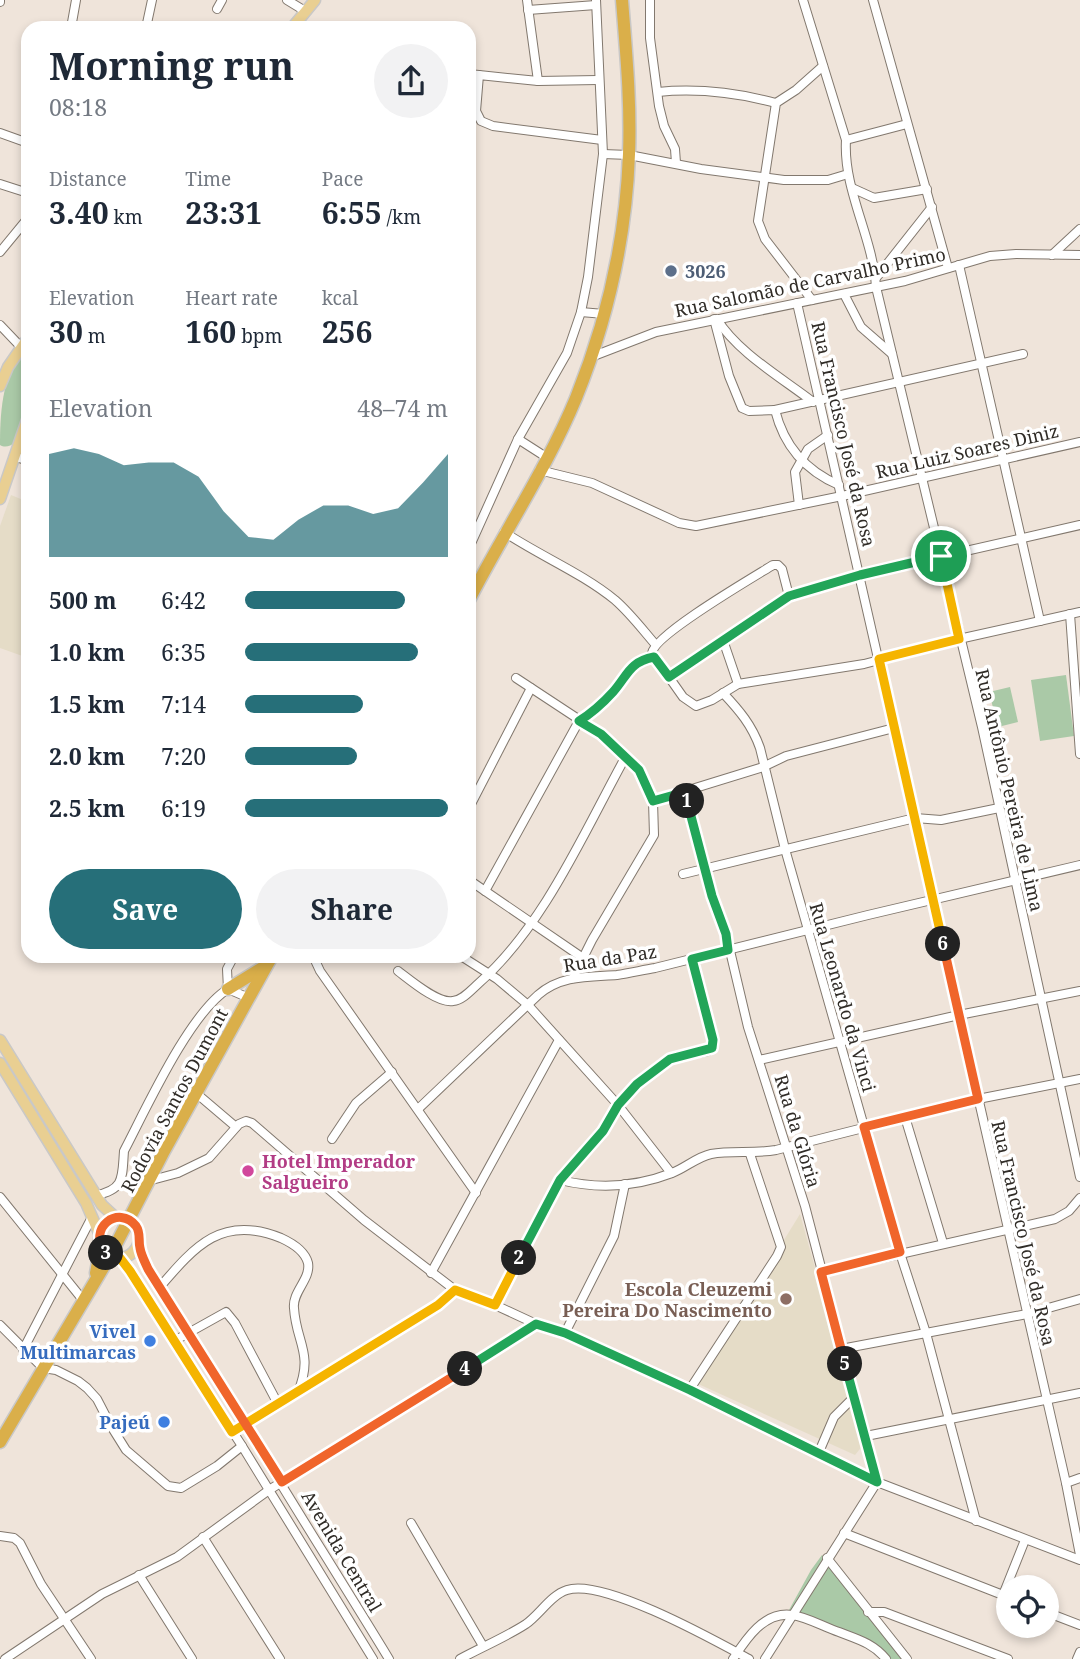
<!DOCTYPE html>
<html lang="en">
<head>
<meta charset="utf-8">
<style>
	:root { --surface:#fff; --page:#f2f2f3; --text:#1f2937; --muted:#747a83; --accent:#266f79 }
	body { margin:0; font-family:"Noto Serif",serif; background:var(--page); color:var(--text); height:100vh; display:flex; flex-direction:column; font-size:26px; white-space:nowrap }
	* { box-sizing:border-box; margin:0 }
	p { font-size:23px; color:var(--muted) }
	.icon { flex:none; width:38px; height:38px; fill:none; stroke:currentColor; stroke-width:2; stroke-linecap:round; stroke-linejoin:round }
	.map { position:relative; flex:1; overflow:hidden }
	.drawer { position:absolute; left:21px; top:21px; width:455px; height:942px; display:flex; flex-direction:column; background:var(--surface); border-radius:21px; box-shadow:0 4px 10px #0003 }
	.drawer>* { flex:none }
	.fabs { position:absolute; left:996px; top:1575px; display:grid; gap:14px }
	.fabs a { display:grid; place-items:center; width:63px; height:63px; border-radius:50%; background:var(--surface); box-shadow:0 4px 10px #0003; font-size:35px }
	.pin { position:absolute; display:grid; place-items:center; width:60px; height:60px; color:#fff; margin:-30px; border:4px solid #fff; border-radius:50%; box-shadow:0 2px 7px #0007 }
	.km { position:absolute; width:35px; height:35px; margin:-18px; border-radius:50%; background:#222; color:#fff; font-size:19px; line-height:35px; text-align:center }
	.round { display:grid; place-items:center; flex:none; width:74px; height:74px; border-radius:37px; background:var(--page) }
	.overview { display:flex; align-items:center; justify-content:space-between; height:119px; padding:0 28px }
	h1 { font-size:38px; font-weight:700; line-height:52px }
	.metrics { display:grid; grid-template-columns:repeat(3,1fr); gap:10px; height:119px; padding:7px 28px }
	.metrics div { display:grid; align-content:center }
	.metrics b { font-size:30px; font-weight:700 }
	.metrics small { font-size:19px; font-weight:400 }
	.metrics p { font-size:19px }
	.chart { height:196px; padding:14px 28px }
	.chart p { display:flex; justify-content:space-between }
	.chart svg { width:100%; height:126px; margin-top:7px; fill:var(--accent); opacity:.7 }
	.button { display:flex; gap:14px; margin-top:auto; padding:14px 28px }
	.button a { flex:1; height:80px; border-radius:42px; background:var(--accent); color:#fff; font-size:28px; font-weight:700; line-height:80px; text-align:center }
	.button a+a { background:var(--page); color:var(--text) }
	ul { padding:0 28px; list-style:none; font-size:23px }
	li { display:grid; grid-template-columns:112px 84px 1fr; align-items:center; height:52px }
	li i { height:18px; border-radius:9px; background:var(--accent) }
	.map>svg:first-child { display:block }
</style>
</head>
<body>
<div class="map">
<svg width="1080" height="1659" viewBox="0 0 1080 1659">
	<rect width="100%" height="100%" fill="#efe4da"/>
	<g fill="#e5dcc7">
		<path d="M11,495L28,502V658L0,648V526Z"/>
		<path d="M800,1214L864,1444L855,1455L696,1383Z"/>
	</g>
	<g fill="#aac9a7">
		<path d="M24,355L28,356V409L15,443C10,446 5,448 0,445C0,420 1,371 24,355Z"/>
		<path d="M1066,675L1074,736L1040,741L1031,680Z"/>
		<path d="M1010,687L1018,722L998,727L989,692Z"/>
		<path d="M822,1555L909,1659H888L878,1646L789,1610L811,1570Z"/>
	</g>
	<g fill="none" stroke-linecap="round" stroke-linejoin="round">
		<g stroke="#82786e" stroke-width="10">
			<g id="minor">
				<path d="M287,0L305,11"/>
				<path d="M527,0L538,81"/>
				<path d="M650,0V38L659,106L664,126L675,149L676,163"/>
				<path d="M803,0L846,140C843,190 873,237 876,287L982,727L1080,1177"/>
				<path d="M873,0L948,268"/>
				<path d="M0,2V0"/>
				<path d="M217,9L222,0"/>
				<path d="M528,10L596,5"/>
				<path d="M71,28L76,0"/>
				<path d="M146,28L152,0"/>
				<path d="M469,74L479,75"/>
				<path d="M598,80L538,81L479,75L476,111L481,121L493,126L602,140"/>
				<path d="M658,92C697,88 738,93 776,103"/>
				<path d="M0,133L28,143"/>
				<path d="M846,140L907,124"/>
				<path d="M603,154L629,155L701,169L784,180H828L848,174"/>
				<path d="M0,184L28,193"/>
				<path d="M852,188L874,198L927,189"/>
				<path d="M0,252L28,218"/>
				<path d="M1052,255L1080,229"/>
				<path d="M959,265L1040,621"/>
				<path d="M876,278L932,207"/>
				<path d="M844,294L861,327L892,354"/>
				<path d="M812,300L765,239L758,221L776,103L796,90L823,66"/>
				<path d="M797,303L1066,1483L1080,1555"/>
				<path d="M581,312L604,314"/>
				<path d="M714,319L729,376L742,408L749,411L775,410C784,446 806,471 839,485"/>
				<path d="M717,319C737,352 782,378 813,402"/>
				<path d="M0,325L21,347L28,350"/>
				<path d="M591,357L656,332L905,281L990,256L1016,254L1080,255"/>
				<path d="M775,410L1023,354"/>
				<path d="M518,439L546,457"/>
				<path d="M14,456L28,461"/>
				<path d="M539,470L592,483L679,523L696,526L842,496L1080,442"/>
				<path d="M799,505L795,472L808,449L828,435"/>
				<path d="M504,532C540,556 582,573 615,600C630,613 642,629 655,644"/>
				<path d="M469,548L518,439L567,353L581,312L588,277L603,154L596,0"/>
				<path d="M789,596L782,569L778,565H773C752,578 654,635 652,653L683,697L696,706L712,700L738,684L864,664L959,639L1080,612"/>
				<path d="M1070,614L1080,754"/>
				<path d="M723,640L738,684"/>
				<path d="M669,677L789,596L860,575L1080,525"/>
				<path d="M516,678L601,734L617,747L640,770L653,801L654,835L592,940L573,978"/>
				<path d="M723,693C739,710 752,725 760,748L785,849L900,1253L926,1333L976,1521"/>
				<path d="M685,792L712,896L726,934L748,1027L805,1206L877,1482"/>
				<path d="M653,801L763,767L786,756L894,728"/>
				<path d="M469,808L531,688"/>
				<path d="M683,874L915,818L941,820L999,808"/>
				<path d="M469,880L583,958"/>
				<path d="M485,891L579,721L611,694L634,665L654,657"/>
				<path d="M313,956L320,971L476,1193"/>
				<path d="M461,956L497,979L528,1005L618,1105L671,1173"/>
				<path d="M398,971C410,980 438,1004 453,1001C463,1000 471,990 479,983C544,926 584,832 626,756"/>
				<path d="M228,989L227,969L234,956"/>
				<path d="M759,1060L959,1015L1080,991"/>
				<path d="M196,1093L236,1127"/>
				<path d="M418,1109L538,995C561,975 588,977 617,975C630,973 643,970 655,968L868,915L1080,865"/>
				<path d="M905,1117L943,1243"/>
				<path d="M332,1139L356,1103L392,1072"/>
				<path d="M560,1180C597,1189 636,1187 672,1173C685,1168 697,1157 711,1154C731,1150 754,1154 776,1150L978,1099L1080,1079"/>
				<path d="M148,1181L178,1173L209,1158L239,1124L246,1121L252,1123L364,1220L455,1290L495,1305L536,1324L565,1333L690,1389L877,1482L1080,1560"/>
				<path d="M96,1195C125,1190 122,1176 124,1151C146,1109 190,1012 228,989L249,998"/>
				<path d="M0,1197L83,1300"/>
				<path d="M139,1244C150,1283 179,1315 200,1350C261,1454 326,1556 389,1659"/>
				<path d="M120,1258L242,1446L373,1659"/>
				<path d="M821,1272L1055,1219L1069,1211L1080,1198"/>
				<path d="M431,1273L559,1040"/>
				<path d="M159,1288C195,1246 222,1214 281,1238C292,1243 305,1251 308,1263C311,1279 292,1292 294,1308C296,1343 314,1353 298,1392"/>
				<path d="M495,1305L560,1180L603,1131L618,1105L637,1084L661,1064L678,1057L708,1051L712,1048L713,1040L692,959"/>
				<path d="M0,1325L43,1368L56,1370L78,1381L87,1388L97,1399L111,1426L126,1450L168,1486L181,1488L217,1466L242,1446"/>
				<path d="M565,1333L614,1236L625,1184"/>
				<path d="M174,1341L226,1312L235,1323L278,1404"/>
				<path d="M841,1349L1027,1314L1080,1299"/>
				<path d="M23,1350L92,1217"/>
				<path d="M690,1389L777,1256L781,1247L750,1154"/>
				<path d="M239,1427L438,1305L455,1290"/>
				<path d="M866,1436L1080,1393"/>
				<path d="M819,1452L834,1417L855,1396"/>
				<path d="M1066,1483L1080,1478"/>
				<path d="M411,1523L483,1646"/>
				<path d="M844,1533L1008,1597"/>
				<path d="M0,1536L14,1538L20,1543L41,1584L91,1659"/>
				<path d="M203,1537L280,1659"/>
				<path d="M827,1558L907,1659"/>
				<path d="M139,1575L192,1659"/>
				<path d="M1003,1595L1025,1540"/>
				<path d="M868,1612H884L1008,1659"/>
				<path d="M1046,1612L1080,1625"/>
				<path d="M5,1659L102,1594L177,1557L269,1490L536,1324"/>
				<path d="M460,1659C482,1647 506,1637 526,1624C540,1614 551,1595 567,1590C603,1578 714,1640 749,1659"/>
				<path d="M733,1659C746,1639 764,1611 792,1615C807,1617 824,1627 839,1632C857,1639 873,1643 886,1659"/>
				<path d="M765,1659L877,1482"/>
				<path d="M1077,1659L1080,1652"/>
			</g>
		</g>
		<g stroke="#c9c8c7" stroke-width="13">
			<g id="major">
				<path d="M292,28L315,0"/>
				<path d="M0,386L8,367L28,338"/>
				<path d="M0,499L28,417"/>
				<path d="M0,1040L102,1205L116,1218"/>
				<path d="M0,1063L86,1203L99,1233"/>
				<circle cx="119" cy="1238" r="20"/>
			</g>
		</g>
		<g stroke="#c9c8c7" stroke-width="15">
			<g id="highway">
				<path d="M469,600C503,534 548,466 576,398C607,321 626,237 629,154C631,103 626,51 622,0"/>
				<path d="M228,989L262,968"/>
				<path d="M96,1273L101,1246"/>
				<path d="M0,1442L110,1256L164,1151L272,956"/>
			</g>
		</g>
		<use href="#minor" stroke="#fff" stroke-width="8"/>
		<use href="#major" stroke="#e9cf92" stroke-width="10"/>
		<use href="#highway" stroke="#daaf4a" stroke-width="12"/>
	</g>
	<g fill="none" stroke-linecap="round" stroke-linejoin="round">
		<g stroke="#fff" stroke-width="14">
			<path id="split-1" d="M687,801L685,792L653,801L639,770L601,734L579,721C592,713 603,703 613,692C628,675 629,662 654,657L669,677L789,596L860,575L941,556"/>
		</g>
		<g stroke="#fff" stroke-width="14">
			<path id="split-2" d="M519,1258L560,1180L603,1131L618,1105L637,1084L670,1059L712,1048L713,1040L692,959L728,950L726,934L712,896L687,801"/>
		</g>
		<g stroke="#fff" stroke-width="14">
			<path id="split-3" d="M106,1253L120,1258L130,1271L232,1432L438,1305L455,1290L495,1305L519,1258"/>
		</g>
		<g stroke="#fff" stroke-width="14">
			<path id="split-4" d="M106,1253C86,1228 119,1204 136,1226C141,1233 138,1240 140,1248C141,1255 145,1262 148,1269L282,1482L465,1369"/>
		</g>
		<g stroke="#fff" stroke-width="14">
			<path id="split-5" d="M465,1369L536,1324L565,1333L690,1390L877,1482L845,1364"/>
		</g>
		<g stroke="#fff" stroke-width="14">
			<path id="split-6" d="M845,1364L821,1272L900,1252L864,1127L978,1099L943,944"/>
		</g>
		<g stroke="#fff" stroke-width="14">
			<path id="split-7" d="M941,556L959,639L879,659L943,944"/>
		</g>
		<use href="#split-1" stroke="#22a559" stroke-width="9"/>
		<use href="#split-2" stroke="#22a559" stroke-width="9"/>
		<use href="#split-3" stroke="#f5b400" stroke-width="9"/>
		<use href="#split-4" stroke="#f0652b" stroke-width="9"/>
		<use href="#split-5" stroke="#22a559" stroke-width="9"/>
		<use href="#split-6" stroke="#f0652b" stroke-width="9"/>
		<use href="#split-7" stroke="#f5b400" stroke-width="9"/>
	</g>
	<circle fill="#5c6f8a" stroke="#fff" stroke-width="2.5" cx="671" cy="271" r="7"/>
	<circle fill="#d1479c" stroke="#fff" stroke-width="2.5" cx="248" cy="1171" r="7"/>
	<circle fill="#8d6e63" stroke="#fff" stroke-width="2.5" cx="786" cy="1299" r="7"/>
	<g fill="#3f7fe0" stroke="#fff" stroke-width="2.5">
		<circle cx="150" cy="1341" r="7"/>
		<circle cx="164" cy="1422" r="7"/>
	</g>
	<g text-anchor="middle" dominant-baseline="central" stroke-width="7" stroke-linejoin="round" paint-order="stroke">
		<g font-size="18" font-weight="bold" fill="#4e5e75" stroke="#fff" text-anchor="start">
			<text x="685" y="271">3026</text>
		</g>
		<g font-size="18" fill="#302c27" stroke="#fff">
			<text transform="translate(810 282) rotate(-12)">Rua Salomão de Carvalho Primo</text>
			<text transform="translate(844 434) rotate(77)">Rua Francisco José da Rosa</text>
			<text transform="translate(967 451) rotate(-13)">Rua Luiz Soares Diniz</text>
			<text transform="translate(1010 790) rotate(77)">Rua Antônio Pereira de Lima</text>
			<text transform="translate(610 958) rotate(-9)">Rua da Paz</text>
			<text transform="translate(843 997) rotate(74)">Rua Leonardo da Vinci</text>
			<text transform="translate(174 1100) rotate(-62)">Rodovia Santos Dumont</text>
			<text transform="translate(798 1131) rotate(73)">Rua da Glória</text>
			<text transform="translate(1024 1233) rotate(77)">Rua Francisco José da Rosa</text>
			<text transform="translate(342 1551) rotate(59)">Avenida Central</text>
		</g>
		<g font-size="18" font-weight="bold" fill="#b23c85" stroke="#fff" text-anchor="start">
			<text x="262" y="1161">Hotel Imperador<tspan x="262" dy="21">Salgueiro</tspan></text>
		</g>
		<g font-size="18" font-weight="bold" fill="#785e54" stroke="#fff" text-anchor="end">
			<text x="772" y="1289">Escola Cleuzemi<tspan x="772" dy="21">Pereira Do Nascimento</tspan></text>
		</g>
		<g font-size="18" font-weight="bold" fill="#366cbe" stroke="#fff" text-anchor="end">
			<text x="136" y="1331">Vivel<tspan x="136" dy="21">Multimarcas</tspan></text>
			<text x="150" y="1422">Pajeú</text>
		</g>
	</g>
</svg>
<div class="fabs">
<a><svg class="icon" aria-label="locate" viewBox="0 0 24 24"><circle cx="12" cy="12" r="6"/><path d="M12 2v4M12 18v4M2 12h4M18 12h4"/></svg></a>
</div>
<div class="pin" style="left:941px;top:556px;background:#1e9e55"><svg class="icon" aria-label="arrive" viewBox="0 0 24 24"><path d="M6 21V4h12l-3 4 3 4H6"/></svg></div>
<b class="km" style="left:687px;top:801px">1</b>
<b class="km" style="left:519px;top:1258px">2</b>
<b class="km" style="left:106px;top:1253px">3</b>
<b class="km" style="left:465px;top:1369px">4</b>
<b class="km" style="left:845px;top:1364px">5</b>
<b class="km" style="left:943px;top:944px">6</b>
<section class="drawer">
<div class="overview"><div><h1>Morning run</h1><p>08:18</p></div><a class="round"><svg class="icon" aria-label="share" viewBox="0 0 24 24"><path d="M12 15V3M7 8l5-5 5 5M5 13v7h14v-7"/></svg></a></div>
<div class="metrics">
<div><p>Distance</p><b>3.40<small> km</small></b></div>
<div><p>Time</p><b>23:31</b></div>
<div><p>Pace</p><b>6:55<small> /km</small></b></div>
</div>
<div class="metrics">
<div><p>Elevation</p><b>30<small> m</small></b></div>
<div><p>Heart rate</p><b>160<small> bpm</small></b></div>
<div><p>kcal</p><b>256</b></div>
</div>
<div class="chart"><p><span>Elevation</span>48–74 m</p>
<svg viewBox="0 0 160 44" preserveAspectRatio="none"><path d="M0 44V8L10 6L20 8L30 12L40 11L50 11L60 16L70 28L80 37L90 38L100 31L110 26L120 26L130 29L140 27L150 18L160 8V44z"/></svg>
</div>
<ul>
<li><b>500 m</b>6:42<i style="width:79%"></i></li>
<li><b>1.0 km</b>6:35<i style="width:85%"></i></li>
<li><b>1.5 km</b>7:14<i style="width:58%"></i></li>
<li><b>2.0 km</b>7:20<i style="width:55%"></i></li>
<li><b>2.5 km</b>6:19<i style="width:100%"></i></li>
</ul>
<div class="button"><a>Save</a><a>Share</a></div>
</section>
</div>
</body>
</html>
